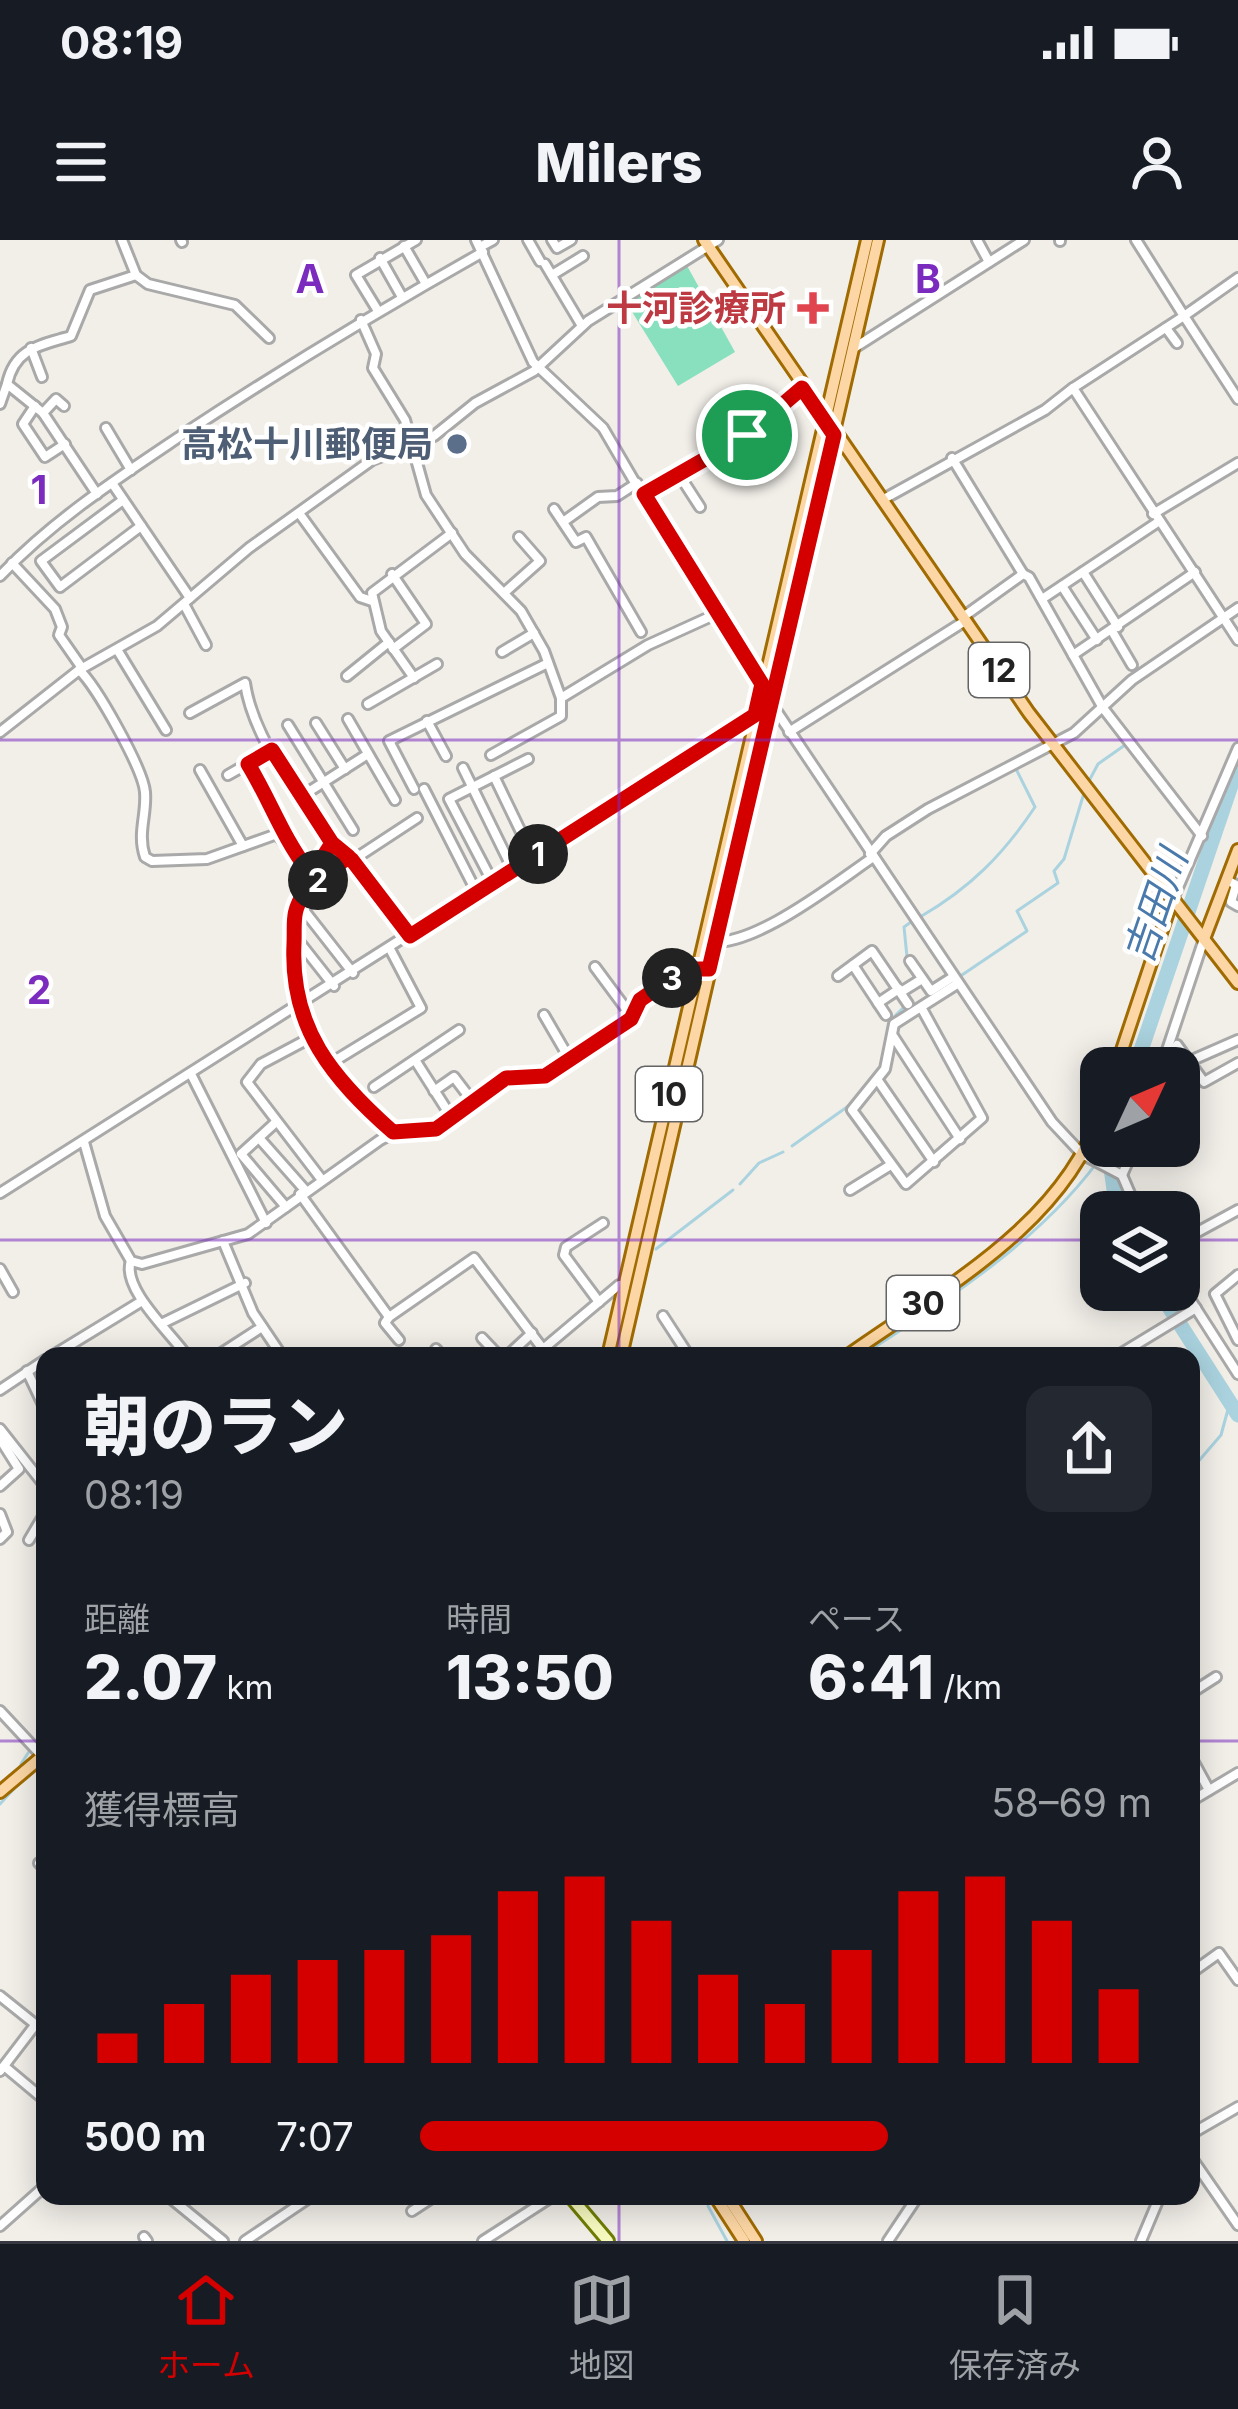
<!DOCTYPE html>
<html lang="ja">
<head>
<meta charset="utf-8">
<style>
	:root { --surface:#171b24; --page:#242831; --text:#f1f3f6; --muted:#9ea1a6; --line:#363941; --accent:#d40000 }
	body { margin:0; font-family:Inter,"Noto Sans JP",sans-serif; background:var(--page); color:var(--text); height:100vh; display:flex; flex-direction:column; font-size:45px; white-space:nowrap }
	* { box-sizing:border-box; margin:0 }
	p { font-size:39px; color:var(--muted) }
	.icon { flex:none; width:66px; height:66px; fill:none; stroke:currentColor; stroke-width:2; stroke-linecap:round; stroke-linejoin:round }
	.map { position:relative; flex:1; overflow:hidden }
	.panel { position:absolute; left:36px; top:1107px; width:1164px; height:858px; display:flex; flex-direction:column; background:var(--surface); border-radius:24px; box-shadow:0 6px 30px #0003 }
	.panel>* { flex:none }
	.needle { width:78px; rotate:46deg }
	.tools { position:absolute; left:1080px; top:807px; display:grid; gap:24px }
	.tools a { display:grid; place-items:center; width:120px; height:120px; border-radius:24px; background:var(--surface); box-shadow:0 6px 30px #0003; font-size:60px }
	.pin { position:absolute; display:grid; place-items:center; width:102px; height:102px; color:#fff; margin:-51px; border:6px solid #fff; border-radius:50%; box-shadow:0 3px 12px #0007 }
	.km { position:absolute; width:60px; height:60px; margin:-30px; border-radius:50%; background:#222; color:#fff; font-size:33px; line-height:60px; text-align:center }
	.round { display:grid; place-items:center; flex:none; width:126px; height:126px; border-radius:24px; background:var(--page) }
	.headline { display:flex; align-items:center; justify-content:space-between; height:204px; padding:0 48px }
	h1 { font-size:66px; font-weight:800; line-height:90px }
	.stats { display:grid; grid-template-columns:repeat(3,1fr); gap:18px; height:204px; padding:12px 48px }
	.stats div { display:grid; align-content:center }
	.stats b { font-size:60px; font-weight:800 }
	.stats small { font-size:33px; font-weight:400 }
	.stats p { font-size:33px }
	.chart { height:336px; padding:24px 48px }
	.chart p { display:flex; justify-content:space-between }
	.chart svg { width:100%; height:216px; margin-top:12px; stroke:var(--accent); stroke-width:6 }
	ul { padding:0 48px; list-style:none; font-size:39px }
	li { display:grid; grid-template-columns:192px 144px 1fr; align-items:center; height:90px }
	li i { height:30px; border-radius:15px; background:var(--accent) }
	.status { display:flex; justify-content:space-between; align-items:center; height:84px; padding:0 60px; background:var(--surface); direction:ltr }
	.status svg { height:33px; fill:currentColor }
	header { display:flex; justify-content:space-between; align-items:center; height:156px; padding:0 48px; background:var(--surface); font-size:54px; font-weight:800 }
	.menu { display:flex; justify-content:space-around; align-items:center; height:168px; border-top:3px solid var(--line); background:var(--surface); font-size:33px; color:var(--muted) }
	.menu a { display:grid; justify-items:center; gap:6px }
	.menu .current { color:var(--accent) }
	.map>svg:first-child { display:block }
</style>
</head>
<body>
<div class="status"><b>08:19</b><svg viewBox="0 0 49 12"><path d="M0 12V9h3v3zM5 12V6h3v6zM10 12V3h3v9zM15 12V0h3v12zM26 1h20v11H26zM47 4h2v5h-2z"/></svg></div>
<header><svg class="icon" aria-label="menu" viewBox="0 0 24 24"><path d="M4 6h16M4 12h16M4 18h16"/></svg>Milers<svg class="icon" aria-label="person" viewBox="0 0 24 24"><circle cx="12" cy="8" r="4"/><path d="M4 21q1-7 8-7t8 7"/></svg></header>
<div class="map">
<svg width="1238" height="2001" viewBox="0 0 1238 2001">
	<rect width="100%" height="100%" fill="#f2efe9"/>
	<path fill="#88e0be" d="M686,24L735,112L678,146L626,62Z"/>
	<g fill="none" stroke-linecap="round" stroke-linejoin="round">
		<g stroke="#aad3df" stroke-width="3">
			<path d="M1089,541L1098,524L1125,505"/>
			<path d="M920,677C970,648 1003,615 1035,567L1015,527"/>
			<path d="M907,717L904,687L911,682"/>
			<path d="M959,737L1027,691L1017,671L1058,643L1054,631L1064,619L1084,553"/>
			<path d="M885,809L890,781L903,768"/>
			<path d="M792,906L854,862"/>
			<path d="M740,944L759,923L783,912"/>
			<path d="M656,1009L733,950"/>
			<path d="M869,1111C955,1054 1048,995 1106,910"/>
			<path d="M1191,1230L1221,1195L1230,1162"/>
			<path d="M36,1503L45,1496"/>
			<path d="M21,1524L30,1510"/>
			<path d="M0,1564L22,1540"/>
			<path d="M708,1966L727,2001"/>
		</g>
		<g stroke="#aad3df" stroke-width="15">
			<path d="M1135,828L1238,525"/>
			<path d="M1108,906L1117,972"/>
			<path d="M1158,1050L1238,1175"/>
		</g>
		<g stroke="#a9a9a9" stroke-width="14">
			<g id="street">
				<path d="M122,0L136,35L148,44L235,65L269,98"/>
				<path d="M181,0L182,2"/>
				<path d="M476,0L533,122L603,188L689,335L762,444"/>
				<path d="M528,0L540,21"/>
				<path d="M552,0L557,8L571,0"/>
				<path d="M977,0L989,22"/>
				<path d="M1060,0V1"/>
				<path d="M1136,0L1184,76L1073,148L1238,400"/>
				<path d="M404,6L426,44"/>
				<path d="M480,7L493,0"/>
				<path d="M380,18L402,57"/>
				<path d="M545,24L582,86"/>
				<path d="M552,35L583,16"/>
				<path d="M1238,38L1184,76L1238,159"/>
				<path d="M378,71L356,35L416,0"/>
				<path d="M361,80L376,114L373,128L405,180L426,255L465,314L521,371L544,411L561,458"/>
				<path d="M1166,88L1177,103"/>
				<path d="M31,108L42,137"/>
				<path d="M854,108L1024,0"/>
				<path d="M0,164L7,144"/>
				<path d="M35,166L23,184L45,217L65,204"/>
				<path d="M43,173L56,159L64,166"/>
				<path d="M106,188L131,230"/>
				<path d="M952,218L1023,334"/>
				<path d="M678,233L700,267"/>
				<path d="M112,243L190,358"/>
				<path d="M97,254L43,173L7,144C15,107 42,105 71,96L90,50L136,35"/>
				<path d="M644,254L747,195L803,148"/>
				<path d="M123,260L41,321L60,347L141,286"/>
				<path d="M882,260L1045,170L1073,148"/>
				<path d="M554,269L576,302L586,297L641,392"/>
				<path d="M299,273L360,357L372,361"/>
				<path d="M1153,274L1238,223"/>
				<path d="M563,282L598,257L617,256L637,243"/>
				<path d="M12,323L55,369L62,387L59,395L82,428"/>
				<path d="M1083,332L1118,387"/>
				<path d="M392,334L426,384L393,409"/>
				<path d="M0,336C53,280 118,238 182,195C281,130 380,70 483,12"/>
				<path d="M1062,346L1097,400"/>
				<path d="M504,353L540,321L519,297"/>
				<path d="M1042,359L1158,282"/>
				<path d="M184,364L206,405"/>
				<path d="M963,377L1023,334L1029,337L1103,468L1202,596"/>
				<path d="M1112,391L1132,425"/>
				<path d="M118,411L166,490"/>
				<path d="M502,412L534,393"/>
				<path d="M1073,415L1195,332"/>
				<path d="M79,430C96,445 143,529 145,552C147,575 137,593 145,617L152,621L207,619L277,594L307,629L318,625L332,603"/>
				<path d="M347,436L389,402"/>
				<path d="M414,438L381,391L372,353L452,293"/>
				<path d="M771,463L1052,882L1082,914L1122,935L1138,972"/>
				<path d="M368,464L437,424"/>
				<path d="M190,473L245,443C257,527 359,628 410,696"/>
				<path d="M348,479L395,560"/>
				<path d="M427,481L446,516"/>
				<path d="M316,483L345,529"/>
				<path d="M288,485L353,590"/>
				<path d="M0,492L79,430L157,386L249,308L372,220L434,196L475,163L534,131L588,81L718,0"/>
				<path d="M789,492L965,381"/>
				<path d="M491,515L561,476V458L648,405L714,375"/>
				<path d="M248,524L282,580L283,597"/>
				<path d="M463,528L513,630"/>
				<path d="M200,530L243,606"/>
				<path d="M228,535L272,510"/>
				<path d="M494,536L533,617"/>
				<path d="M414,549L389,501L548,423"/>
				<path d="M424,549L477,653"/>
				<path d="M302,556L368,514"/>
				<path d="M870,614L886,596L928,569L1074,493L1132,440L1238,368"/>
				<path d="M349,617C335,627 315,638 305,652C291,672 295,683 294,705C289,787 333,839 393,892"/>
				<path d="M353,620L417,578"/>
				<path d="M1227,640L1236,645L1231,662L1238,666"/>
				<path d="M493,643L449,559L528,519"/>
				<path d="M1173,659L1238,508"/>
				<path d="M299,664L353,733"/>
				<path d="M293,694L334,746"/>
				<path d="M704,701C749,712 835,643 872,618"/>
				<path d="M910,721L931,751L953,737"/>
				<path d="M853,725L886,775"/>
				<path d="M595,727L632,777"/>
				<path d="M838,736L872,711L908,764"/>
				<path d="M901,752L922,739"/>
				<path d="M878,763L899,749"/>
				<path d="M921,767L982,878L906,944L852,870L885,829L894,784L957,744"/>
				<path d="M544,775L569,818"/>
				<path d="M893,796L960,899"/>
				<path d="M310,798L261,824L247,842L322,940"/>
				<path d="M1169,818L1177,805L1204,842L1238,823"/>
				<path d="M415,820L452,878"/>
				<path d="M1190,821L1238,800"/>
				<path d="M331,823L421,768L390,709"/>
				<path d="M1161,828L1204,699"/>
				<path d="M191,834L266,983"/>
				<path d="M879,842L934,922"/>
				<path d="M374,847L459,790"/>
				<path d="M434,851L454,837L473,862"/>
				<path d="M259,898L305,950"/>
				<path d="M84,902L105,976L131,1021L142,1024L248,994L380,900L403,888L436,889L506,838L545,836L631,780L646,755L685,729H702"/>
				<path d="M241,914L286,967"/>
				<path d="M241,914L275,883"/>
				<path d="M1122,935L1135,906"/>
				<path d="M850,950L889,926"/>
				<path d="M0,953L755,475"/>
				<path d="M300,954L389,1077"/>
				<path d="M223,1001L253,1073L282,1116"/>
				<path d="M1179,1002L1238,970"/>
				<path d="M131,1021C121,1048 170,1092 187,1116"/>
				<path d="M0,1029L13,1052"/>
				<path d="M1238,1035L1215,1054L1238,1100"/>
				<path d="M1179,1042L1238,1134"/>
				<path d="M599,1062L564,1015L566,1007L603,983"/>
				<path d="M663,1076L689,1116"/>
				<path d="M163,1083L245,1043"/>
				<path d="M482,1098L499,1116"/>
				<path d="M399,1100L385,1083L389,1077L474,1018L543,1109L619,1045L625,1046"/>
				<path d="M436,1109L442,1116"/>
				<path d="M52,1116L142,1061"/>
				<path d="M217,1116L262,1087"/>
				<path d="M507,1116L532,1093"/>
				<path d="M1117,1116L1196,1068"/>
				<path d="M27,1131L45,1169"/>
				<path d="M0,1150L45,1120"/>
				<path d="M0,1189L45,1246"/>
				<path d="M0,1199L19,1229L0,1246"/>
				<path d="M0,1274L7,1292L0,1299"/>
				<path d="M29,1300L45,1273"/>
				<path d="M1191,1453L1216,1437"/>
				<path d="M0,1471L42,1516"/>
				<path d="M1191,1517L1209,1550"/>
				<path d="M1191,1561L1238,1533"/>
				<path d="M39,1623L45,1629"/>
				<path d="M1191,1733L1219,1713L1238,1740"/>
				<path d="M0,1756L45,1792"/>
				<path d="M4,1826L41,1857L45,1853"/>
				<path d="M0,1831L36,1784"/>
				<path d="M1191,1894L1238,1867"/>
				<path d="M1191,1917L1238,1985"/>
				<path d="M168,1956L223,2001"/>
				<path d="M412,1971L435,1956"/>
				<path d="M0,1986L45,1946"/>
				<path d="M144,1997L147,2001"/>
				<path d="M245,2001L312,1956"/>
				<path d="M483,2001L553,1956"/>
				<path d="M888,2001L918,1956"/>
				<path d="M1141,2001L1160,1956"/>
			</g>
		</g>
		<g stroke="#707d05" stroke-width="16">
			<path id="secondary" d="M570,1956L608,2001"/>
		</g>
		<g stroke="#a06b00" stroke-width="16">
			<g id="primary">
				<path d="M704,0L1029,473L1238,743"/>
				<path d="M1204,699L1238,610"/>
				<path d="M1116,828L1172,660"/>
				<path d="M608,1116L867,0"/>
				<path d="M621,1116L878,0"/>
				<path d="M847,1116C941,1049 1063,986 1101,871"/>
				<path d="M0,1552L45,1514"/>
				<path d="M715,1956L744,2001"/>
				<path d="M727,1956L756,2001"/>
			</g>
		</g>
		<use href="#street" stroke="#fff" stroke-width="8"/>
		<use href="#secondary" stroke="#f7fabf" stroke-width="10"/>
		<use href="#primary" stroke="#fcd6a4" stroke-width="10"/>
	</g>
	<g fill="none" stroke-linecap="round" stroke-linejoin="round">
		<g stroke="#fff" stroke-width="24">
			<path id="route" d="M747,195L644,254L762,444L755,475L410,696L352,620L332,603L318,625L307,629C282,596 270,560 248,524L272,510L332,603L349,617C335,627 315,638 305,652C291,672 295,683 294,704C290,788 332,838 393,892L436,889L506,838L545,836L631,779L640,760L685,729H709L834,195L802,148L747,195"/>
		</g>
		<use href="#route" stroke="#d40000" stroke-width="15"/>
	</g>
	<path fill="none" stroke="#7b2cbf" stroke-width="3" stroke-opacity="0.55" d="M619,0V1116M0,500H1238M0,1000H1101M1179,1000H1238M0,1501H45M1191,1501H1238M619,1956V2001"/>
	<path fill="#e0444e" stroke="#fff" stroke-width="4.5" d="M807 50h12v12h12v12h-12v12h-12v-12h-12v-12h12z"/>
	<circle fill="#5c6f8a" stroke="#fff" stroke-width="4.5" cx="457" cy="204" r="12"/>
	<g text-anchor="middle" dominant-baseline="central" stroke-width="9" stroke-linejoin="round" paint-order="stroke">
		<g fill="#fff" stroke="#646464" stroke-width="3">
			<rect x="969" y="403" width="60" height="54" rx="9"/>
			<rect x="636" y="827" width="66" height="54" rx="9"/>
			<rect x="887" y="1036" width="72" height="54" rx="9"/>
		</g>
		<g font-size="33" font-weight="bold" fill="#222">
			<text x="999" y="430">12</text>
			<text x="669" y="854">10</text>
			<text x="923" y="1063">30</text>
		</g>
		<g font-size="36" font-weight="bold" fill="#be3a42" stroke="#fff" text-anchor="end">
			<text x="786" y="68">十河診療所</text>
		</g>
		<g font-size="36" font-weight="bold" fill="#4e5e75" stroke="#fff" text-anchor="end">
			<text x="433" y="204">高松十川郵便局</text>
		</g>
		<g font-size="39" font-style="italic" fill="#4a7aab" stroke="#fff">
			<text transform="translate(1155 666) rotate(-71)">吉田川</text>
		</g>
	</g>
	<g font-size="39" text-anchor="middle" font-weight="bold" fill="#7b2cbf" stroke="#fff" stroke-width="9" stroke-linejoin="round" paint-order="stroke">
		<text x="310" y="53">A</text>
		<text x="928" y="53">B</text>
		<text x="39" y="264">1</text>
		<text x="39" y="764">2</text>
	</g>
</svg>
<div class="tools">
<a><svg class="needle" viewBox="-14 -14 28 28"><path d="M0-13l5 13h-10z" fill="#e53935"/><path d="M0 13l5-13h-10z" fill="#9ea1a6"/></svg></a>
<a><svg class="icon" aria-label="layers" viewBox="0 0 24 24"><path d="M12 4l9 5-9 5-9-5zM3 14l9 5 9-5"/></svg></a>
</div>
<div class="pin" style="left:747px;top:195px;background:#1e9e55"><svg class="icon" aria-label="arrive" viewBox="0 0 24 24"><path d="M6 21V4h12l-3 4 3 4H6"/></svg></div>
<b class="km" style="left:538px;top:614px">1</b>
<b class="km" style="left:318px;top:640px">2</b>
<b class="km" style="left:672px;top:738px">3</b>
<section class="panel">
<div class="headline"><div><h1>朝のラン</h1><p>08:19</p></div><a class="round"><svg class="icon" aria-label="share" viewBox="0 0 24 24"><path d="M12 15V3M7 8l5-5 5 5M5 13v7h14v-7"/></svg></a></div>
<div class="stats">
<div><p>距離</p><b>2.07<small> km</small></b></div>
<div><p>時間</p><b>13:50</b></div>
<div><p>ペース</p><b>6:41<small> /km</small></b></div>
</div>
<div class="chart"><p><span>獲得標高</span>58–69 m</p>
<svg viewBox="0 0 160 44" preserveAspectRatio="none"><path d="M5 44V38M15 44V32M25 44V26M35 44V23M45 44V21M55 44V18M65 44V9M75 44V6M85 44V15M95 44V26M105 44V32M115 44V21M125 44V9M135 44V6M145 44V15M155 44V29"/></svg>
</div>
<ul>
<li><b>500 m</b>7:07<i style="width:64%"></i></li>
</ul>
</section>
</div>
<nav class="menu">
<a class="current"><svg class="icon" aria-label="home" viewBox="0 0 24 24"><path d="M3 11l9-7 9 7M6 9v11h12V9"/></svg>ホーム</a>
<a><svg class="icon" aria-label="map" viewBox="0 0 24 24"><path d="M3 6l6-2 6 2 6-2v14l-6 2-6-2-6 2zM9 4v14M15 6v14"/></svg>地図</a>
<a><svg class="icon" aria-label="saved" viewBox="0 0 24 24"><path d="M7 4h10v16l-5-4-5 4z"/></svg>保存済み</a>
</nav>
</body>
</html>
